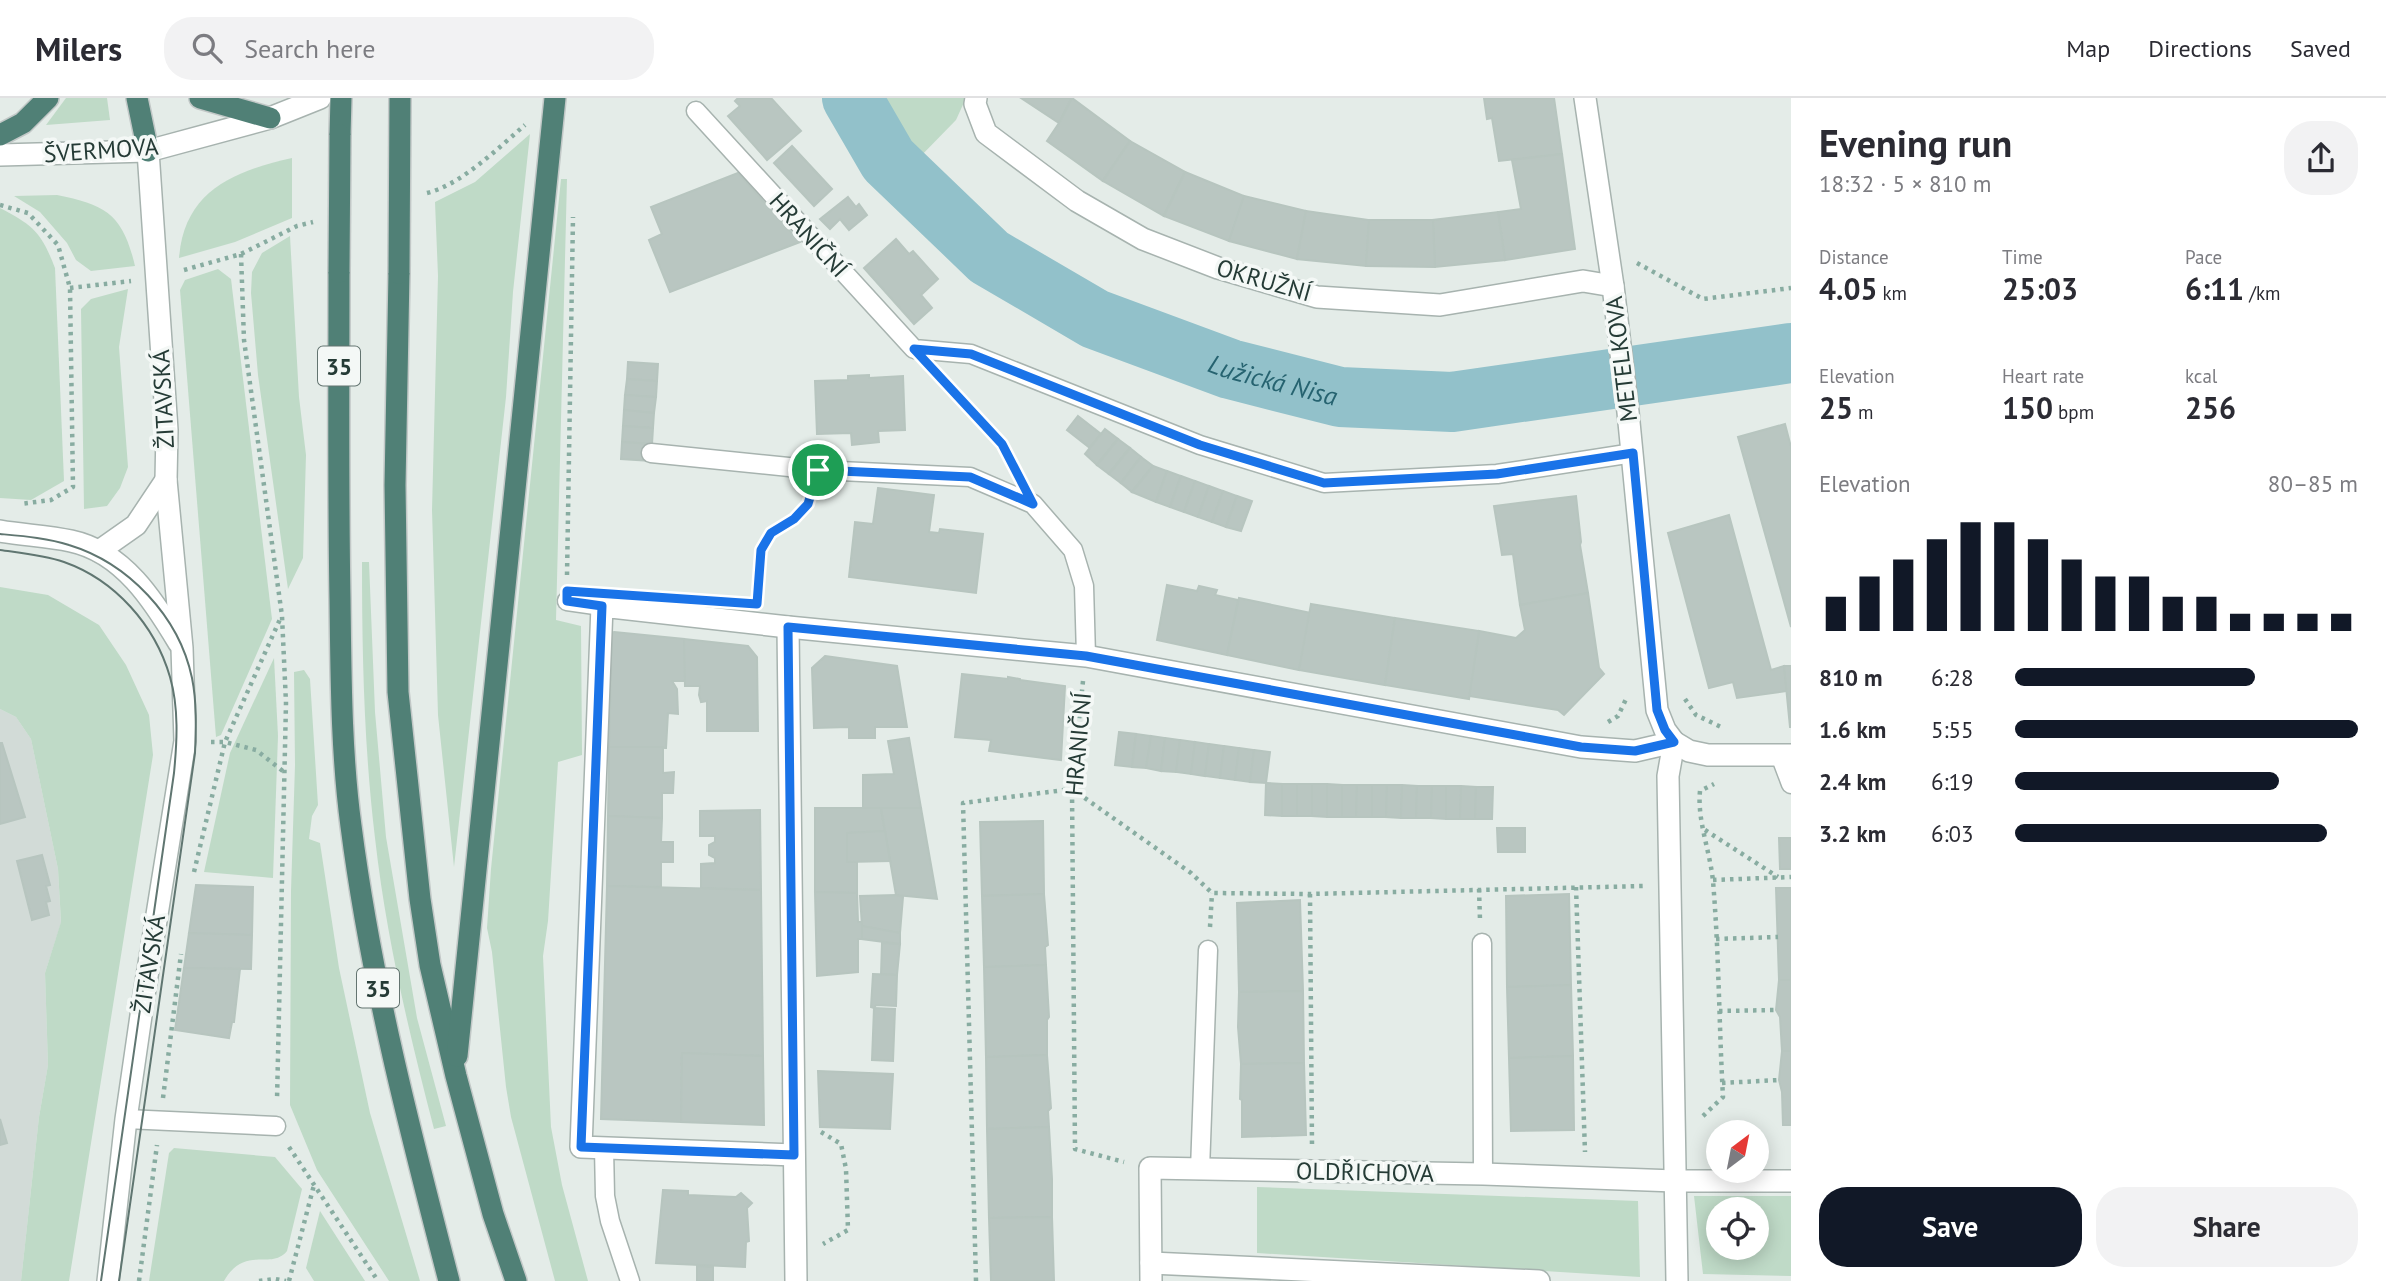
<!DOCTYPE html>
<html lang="en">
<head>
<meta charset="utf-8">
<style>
	:root { --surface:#fff; --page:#f2f2f3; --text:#2b2b33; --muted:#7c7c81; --line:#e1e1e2; --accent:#111827 }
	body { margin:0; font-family:"PT Sans",sans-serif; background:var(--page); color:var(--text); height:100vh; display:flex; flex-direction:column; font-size:26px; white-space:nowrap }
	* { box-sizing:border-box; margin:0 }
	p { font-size:23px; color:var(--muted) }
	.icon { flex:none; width:38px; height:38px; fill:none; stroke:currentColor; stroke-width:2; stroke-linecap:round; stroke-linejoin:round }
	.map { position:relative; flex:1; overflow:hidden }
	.panel { display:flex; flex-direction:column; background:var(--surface); width:595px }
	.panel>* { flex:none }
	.needle { width:46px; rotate:32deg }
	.fabs { position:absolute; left:1706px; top:1022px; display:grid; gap:14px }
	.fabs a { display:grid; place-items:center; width:63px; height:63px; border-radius:50%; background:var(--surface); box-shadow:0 4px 18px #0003; font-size:35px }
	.pin { position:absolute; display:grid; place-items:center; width:60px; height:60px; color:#fff; margin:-30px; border:4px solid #fff; border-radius:50%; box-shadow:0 2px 7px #0007 }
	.round { display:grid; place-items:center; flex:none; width:74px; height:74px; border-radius:28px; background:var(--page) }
	.overview { display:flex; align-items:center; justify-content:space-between; height:119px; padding:0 28px }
	h1 { font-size:38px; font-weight:800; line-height:52px }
	.figures { display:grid; grid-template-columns:repeat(3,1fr); gap:10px; height:119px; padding:7px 28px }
	.figures div { display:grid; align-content:center }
	.figures b { font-size:30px; font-weight:800 }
	.figures small { font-size:19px; font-weight:400 }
	.figures p { font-size:19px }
	.chart { height:196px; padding:14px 28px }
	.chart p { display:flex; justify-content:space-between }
	.chart svg { width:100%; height:126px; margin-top:7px; stroke:var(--accent); stroke-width:6 }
	.action { display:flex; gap:14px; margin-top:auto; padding:14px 28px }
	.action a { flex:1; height:80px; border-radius:28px; background:var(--accent); color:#fff; font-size:28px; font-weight:800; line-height:80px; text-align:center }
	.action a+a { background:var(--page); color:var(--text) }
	ul { padding:0 28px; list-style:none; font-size:23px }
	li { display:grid; grid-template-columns:112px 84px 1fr; align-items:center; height:52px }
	li i { height:18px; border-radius:9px; background:var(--accent) }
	header { display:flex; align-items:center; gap:42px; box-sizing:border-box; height:98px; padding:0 35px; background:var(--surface); border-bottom:2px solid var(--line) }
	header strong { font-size:33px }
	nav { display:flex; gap:38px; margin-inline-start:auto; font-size:24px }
	.search { width:490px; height:63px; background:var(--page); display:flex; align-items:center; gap:18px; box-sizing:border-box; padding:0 24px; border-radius:28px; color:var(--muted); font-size:26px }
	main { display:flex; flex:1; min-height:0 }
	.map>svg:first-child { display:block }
</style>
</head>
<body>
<header>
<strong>Milers</strong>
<div class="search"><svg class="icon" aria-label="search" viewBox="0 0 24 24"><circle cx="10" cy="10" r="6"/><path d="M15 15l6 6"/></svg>Search here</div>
<nav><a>Map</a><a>Directions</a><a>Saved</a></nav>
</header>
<main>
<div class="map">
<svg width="1791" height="1183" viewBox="0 0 1791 1183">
	<rect width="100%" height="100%" fill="#e4ece8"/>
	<path fill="#d2dbd7" d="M0,611L16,619L31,641L58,771L61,825L45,875L48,967L39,1019L21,1183H0Z"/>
	<g fill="#bfdac7" fill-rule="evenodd">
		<path d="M66,0H107L110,22L46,27Z"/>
		<path d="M869,0H966L956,22L915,64Z"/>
		<path d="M530,36L513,194L506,299L454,769L438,617L432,412L438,178L435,104L475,84Z"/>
		<path d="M292,60V120L235,144L179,160C184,93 234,73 292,60Z"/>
		<path d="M561,81H567L556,522L581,528L582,657L558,664L548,823L543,858L551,1029L562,1087L588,1183H555L511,1019L506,989L492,854L487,830L491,771Z"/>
		<path d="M57,97C107,107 123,117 135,168L91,173L76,162L67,145L40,114L14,98Z"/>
		<path d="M0,110C34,128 41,134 55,170L64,383L31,402L0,400Z"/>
		<path d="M290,138L299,299L306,357L303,460L288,491L258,277L251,195L252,174L262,155Z"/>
		<path d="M218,171L231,181L272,521L221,637L216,639L180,192L185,182Z"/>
		<path d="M128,191L119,249L128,369L120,390L107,408L84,411L81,211L91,201Z"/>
		<path d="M362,464H369L375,614L386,739L417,920L446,1028L434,1031C409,935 386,838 375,740C364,649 362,555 362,464Z"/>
		<path d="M0,489L48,497L99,527L126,567L149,617L153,657L69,1183H21L39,1019L48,967L45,875L61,824L58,771L31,641L16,619L0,611Z"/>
		<path d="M274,560L278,638L273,780L204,774L230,655Z"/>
		<path d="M304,572L310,581L318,707L312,718L309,741L320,745L339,870L370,1015L420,1183H389L317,1072L290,1007L291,793L295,667L294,574Z"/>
		<path d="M174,1050L275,1059L302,1091L287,1153C271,1173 245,1146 224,1183H149L169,1055Z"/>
		<path d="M1257,1089L1638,1103L1640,1179L1257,1155Z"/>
		<path d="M1694,1098H1791V1178L1703,1176ZM1718,1111H1757V1150H1718Z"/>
		<path d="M320,1113L365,1183H314L306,1170Z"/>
	</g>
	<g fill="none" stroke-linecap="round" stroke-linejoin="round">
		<path stroke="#92c1ca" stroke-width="60" id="s1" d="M852,0L888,62L989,159L1095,221L1230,271L1340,299L1452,304L1791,255"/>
	</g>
	<g fill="#b9c6c1" stroke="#b7c5bf" stroke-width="2">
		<path d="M738,0H771L801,33L767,62L728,18L740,8L735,3Z"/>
		<path d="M1021,0H1072L1059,25Z"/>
		<path d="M1072,0L1130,43L1103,83L1047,43L1059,25Z"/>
		<path d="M1484,0H1554L1562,56L1499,63L1492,20L1487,21Z"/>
		<path d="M1130,43L1185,74L1164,118L1103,83Z"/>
		<path d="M792,48L832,91L814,108L774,65Z"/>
		<path d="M1562,56L1575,151L1505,162L1498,114L1521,111L1512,62Z"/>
		<path d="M1185,74L1244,98L1229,143L1164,118Z"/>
		<path d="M738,75L800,144L670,194L649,142L662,136L651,109Z"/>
		<path d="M1244,98L1306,113L1297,161L1229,143Z"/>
		<path d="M848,99L856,109L859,106L867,117L849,132L840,121L830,131L820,121Z"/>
		<path d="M1306,113L1369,122L1366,168L1297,161Z"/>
		<path d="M1498,114L1505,162L1435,169L1433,122Z"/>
		<path d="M1369,122H1433L1435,169L1366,168Z"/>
		<path d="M896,141L909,156L913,153L938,181L921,197L932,210L914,226L864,170Z"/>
		<path d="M628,264L658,266L657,283L627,281Z"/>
		<path d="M869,277V280L903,278L905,332L878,333L879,344L852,347L851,335L817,336L815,283L848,282V278Z"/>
		<path d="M627,281L657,283L656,299L625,297Z"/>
		<path d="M625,297L656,299L654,315L624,312Z"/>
		<path d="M624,312L654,315L653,330L623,328Z"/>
		<path d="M1078,318L1101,336L1090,350L1067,332Z"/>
		<path d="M1785,326L1791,349V529L1738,339Z"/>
		<path d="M623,328L653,330L652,346L622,344Z"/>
		<path d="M1105,331L1118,341L1097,367L1085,356Z"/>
		<path d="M1118,341L1130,350L1109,376L1097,367Z"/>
		<path d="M622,344L652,346L651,363L621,361Z"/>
		<path d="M1130,350L1141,359L1121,385L1109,376Z"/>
		<path d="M1141,359L1153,368L1132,394L1121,385Z"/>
		<path d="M1153,368L1167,373L1156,404L1132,394Z"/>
		<path d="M1167,373L1181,378L1170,409L1156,404Z"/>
		<path d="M1181,378L1195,383L1184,414L1170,409Z"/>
		<path d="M1195,383L1209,388L1198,419L1184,414Z"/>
		<path d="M1209,388L1223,393L1212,424L1198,419Z"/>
		<path d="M878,390L934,397L929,434L939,435L940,431L983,436L976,495L849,479L855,424L873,426Z"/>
		<path d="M1223,393L1237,398L1226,429L1212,424Z"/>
		<path d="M1237,398L1252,403L1241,433L1226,429Z"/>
		<path d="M1576,398L1581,444L1580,447L1588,495L1520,507L1513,456L1502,457L1494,408Z"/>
		<path d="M1729,417L1771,572L1784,568L1787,593L1737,600L1733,584L1709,590L1668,435Z"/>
		<path d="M1167,487L1197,493L1199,488L1217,492L1215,497L1238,502L1227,557L1157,542Z"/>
		<path d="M1588,495L1599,570L1604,576L1564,617L1558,612L1469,598L1479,533L1516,540L1525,532L1520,507Z"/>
		<path d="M1239,500L1311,515L1299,572L1227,557Z"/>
		<path d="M1311,506L1395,520L1385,587L1299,572Z"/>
		<path d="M1395,520L1479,533L1469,601L1385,587Z"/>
		<path d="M614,534L684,541L686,583H672L677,591L678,616L668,615L666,650L609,649L612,536Z"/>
		<path d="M684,541L748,548L757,559L758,633H707V603L701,604L699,597L700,588H685Z"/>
		<path d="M825,558L897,568L907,629H875V640H849V629L814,630L812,570Z"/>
		<path d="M1784,568H1791V629H1790Z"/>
		<path d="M962,576L1008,581V579L1020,581V582L1065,588L1061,662L989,653L991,642L955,639Z"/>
		<path d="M1119,634L1136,636L1132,669L1115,667Z"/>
		<path d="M1136,636L1151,638L1146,670L1132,669Z"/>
		<path d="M1151,638L1165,640L1161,673L1146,670Z"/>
		<path d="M909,640L921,710H863V677L894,676L888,643Z"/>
		<path d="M1165,640L1180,642L1176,674L1161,673Z"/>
		<path d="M1180,642L1195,644L1191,676L1176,674Z"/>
		<path d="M1195,644L1209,646L1205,678L1191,676Z"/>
		<path d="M0,645H2L25,719L0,726Z"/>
		<path d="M1209,646L1224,648L1220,680L1205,678Z"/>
		<path d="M1224,648L1239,650L1235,682L1220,680Z"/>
		<path d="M609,649H663V675L674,674L673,695H662V720L608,718Z"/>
		<path d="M1239,650L1254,652L1250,684L1235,682Z"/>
		<path d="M1254,652L1270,654L1266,685L1250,684Z"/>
		<path d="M1266,685L1282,686V718L1265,717Z"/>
		<rect x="1282" y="686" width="15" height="32"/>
		<rect x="1297" y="686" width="15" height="32"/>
		<path d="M1312,686H1327V719L1312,718Z"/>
		<path d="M1327,686L1342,687V719H1327Z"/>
		<path d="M1342,687H1357L1356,719H1342Z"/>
		<path d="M1357,687H1372V719H1356Z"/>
		<path d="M1372,687H1387L1386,719H1372Z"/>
		<path d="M1387,687H1402L1401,720L1386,719Z"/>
		<path d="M1402,687L1417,688L1416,720H1401Z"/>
		<path d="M1417,688H1432L1431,720H1416Z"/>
		<path d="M1432,688H1446V721L1431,720Z"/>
		<path d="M1446,688H1461L1460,721H1446Z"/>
		<path d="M1461,688L1476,689L1475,721H1460Z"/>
		<path d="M1476,689H1493L1492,721H1475Z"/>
		<path d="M815,710H881L885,733L847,735V764H857V795L815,794Z"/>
		<path d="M881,710H921L937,801L896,797Z"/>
		<path d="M760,712L761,792L701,790V766L715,765V760L709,757V747L715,744V738H700V713Z"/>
		<path d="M608,718L662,720L661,744H673V764H661V789L607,788Z"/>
		<path d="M1043,723L1044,796L982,798L980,724Z"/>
		<path d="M1497,730H1525V754H1498Z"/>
		<path d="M885,733L890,763L847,764V735Z"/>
		<path d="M1779,740H1791V771H1780Z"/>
		<path d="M42,757L50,787L46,788L50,803L46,804L49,817L32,822L17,763Z"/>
		<path d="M196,787L253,789L252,837L189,835Z"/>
		<path d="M607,788L761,792L763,958L682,955L681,1024L601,1021Z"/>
		<path d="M1776,790H1791V882H1779Z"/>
		<path d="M815,794L857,795L858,824H862V841H858V874L817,878Z"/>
		<path d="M1044,796L1048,847L1045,849L1046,867L984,869L982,798Z"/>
		<path d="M1569,796L1571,887L1507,889L1506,798Z"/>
		<path d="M896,797L903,799L900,835L862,828L860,798Z"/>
		<path d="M1300,802L1303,893L1239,894L1237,805Z"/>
		<path d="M862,828L900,835V846L862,841Z"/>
		<path d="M189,835L252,837L251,871L184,870Z"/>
		<path d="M882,845L900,846L897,877L881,876Z"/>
		<path d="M1046,867L1049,919L1047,922V957L986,959L984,869Z"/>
		<path d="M184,870L240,871L234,924H232L229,940L175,932Z"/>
		<path d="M873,876L897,877L896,908L876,907L874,910L871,909Z"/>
		<path d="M1779,882H1791V953H1782L1780,919L1776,912Z"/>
		<path d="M1571,887L1573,958L1509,960L1507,889Z"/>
		<path d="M1303,893L1304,965L1241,966L1238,929L1239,894Z"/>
		<path d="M874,910L895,911L893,963L872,962Z"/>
		<path d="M1782,953H1791V1027H1783L1782,994L1779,982Z"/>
		<path d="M682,955L763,958L764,1027L681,1024Z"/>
		<path d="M1047,957L1051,1010L1048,1013L1049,1029L987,1031L986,959Z"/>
		<path d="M1573,958L1574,1032L1511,1033L1509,960Z"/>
		<path d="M1304,965L1306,1037L1242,1039V1002L1240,1001L1241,966Z"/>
		<path d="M818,973L893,976L890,1031L820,1029Z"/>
		<path d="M0,1021L7,1045L0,1047Z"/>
		<path d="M1049,1029L1052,1081V1119L989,1120L987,1031Z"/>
		<path d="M663,1092L688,1093V1097L736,1099L741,1095L752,1105L747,1110L749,1143L746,1144L745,1169L656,1165Z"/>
		<path d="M1052,1119L1054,1183H991L989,1120Z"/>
		<path d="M697,1168L713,1169V1183H697Z"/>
	</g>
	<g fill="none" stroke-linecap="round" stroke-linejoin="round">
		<g stroke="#a7b3af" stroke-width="21">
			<g id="service">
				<path d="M696,13L914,251L971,256L1200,347L1324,385L1497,376L1633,355"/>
				<path d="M651,355L818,372L970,379L1033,406L1073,452L1084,488L1086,558"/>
				<path d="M567,503L602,508"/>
				<path d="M1780,657L1791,686"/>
				<path d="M1482,845L1483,1076"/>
				<path d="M126,1021L276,1028"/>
				<path d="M604,1050L605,1098L610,1123L630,1183"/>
				<path d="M1200,1072L1208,852"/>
			</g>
		</g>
		<g stroke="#a7b3af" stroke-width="24">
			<g id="minor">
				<path d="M976,0L975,6L986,35L1077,103L1143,141L1218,170L1317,199L1440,207L1583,183L1613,188"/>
				<path d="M1585,0L1613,188L1628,314L1657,612L1665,632L1674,644L1668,678L1677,1183"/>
				<path d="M0,433C23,437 48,438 71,443C123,454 154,503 179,545"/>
				<path d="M99,453L136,427L166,382"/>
				<path d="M788,529L796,1183"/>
				<path d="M794,1057L581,1049L602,508L788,529L1086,558L1581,649L1635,653L1674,644L1689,653L1708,657H1791"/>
				<path d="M1151,1165L1539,1183"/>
				<path d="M108,1183L126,1021L144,897L185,643L182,550L166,382L167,332L148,53"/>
				<path d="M1151,1183L1150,1070L1483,1076L1675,1083H1791"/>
			</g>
		</g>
		<g stroke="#a7b3af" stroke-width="24">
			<path id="tertiary" d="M0,57L148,53L270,20L320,0"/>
		</g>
		<g stroke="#c2c8c7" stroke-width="24">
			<g id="trunk">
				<path d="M137,0L148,53"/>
				<path d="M200,0L270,20"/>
				<path d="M0,37L23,25L48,0"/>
				<path d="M340,37L341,0"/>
				<path d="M339,174C339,283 338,392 340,501C341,577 341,654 351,728C371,883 410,1033 449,1183"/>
				<path d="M399,175L395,387L398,594L420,801L430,867L456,978L493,1116L516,1183"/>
				<path d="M457,958L555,0"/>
			</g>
		</g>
		<g stroke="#88aca1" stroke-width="4.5" stroke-dasharray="3.5 5" stroke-linecap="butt">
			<path d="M427,95C462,86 497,51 525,27"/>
			<path d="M0,107L28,115L58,147L70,190L73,389L51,402L20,406"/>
			<path d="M241,156L244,242L282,518L286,605L277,1002"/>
			<path d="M1637,165L1703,201L1791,190"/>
			<path d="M184,172L241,156L297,128L313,124"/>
			<path d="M70,190L131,183"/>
			<path d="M941,280L1002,346L1015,370"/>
			<path d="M567,477L573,119"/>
			<path d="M757,498C759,478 755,448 772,434C787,421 804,417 811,396"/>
			<path d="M1083,583L1072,691L1075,1051L1124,1064"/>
			<path d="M1685,601L1696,617L1721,629"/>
			<path d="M1608,624L1618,618L1627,599"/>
			<path d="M211,644H225L256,652L284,674"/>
			<path d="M1705,732L1778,779"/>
			<path d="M194,774L225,644L281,519"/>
			<path d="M1713,782L1791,779"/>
			<path d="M1576,789L1585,1054"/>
			<path d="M1479,791L1480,822"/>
			<path d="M1310,796L1312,1047"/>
			<path d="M1210,829L1212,795"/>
			<path d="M1716,841L1778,839"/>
			<path d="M1719,913L1776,912"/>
			<path d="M1722,985L1779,982"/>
			<path d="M163,1000L181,856"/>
			<path d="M1703,1018L1723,999C1719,927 1719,855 1713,783C1710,753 1697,722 1700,693L1714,686"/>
			<path d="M821,1034L841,1046L846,1071L848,1132L823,1146"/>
			<path d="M289,1049L378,1183"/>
			<path d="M139,1183L157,1047"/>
			<path d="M259,1183L275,1181L286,1183"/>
			<path d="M289,1183L314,1087"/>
			<path d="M976,1183L963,705L1072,691L1191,775L1212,795L1310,796L1644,788"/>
		</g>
		<use href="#service" stroke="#fff" stroke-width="18"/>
		<use href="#minor" stroke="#fff" stroke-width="21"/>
		<use href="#tertiary" stroke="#fff" stroke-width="21"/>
		<use href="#trunk" stroke="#508076" stroke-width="21"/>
		<g stroke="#607671" stroke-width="2">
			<path d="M0,436C22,438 48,440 69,447C128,465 179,518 192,580C197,605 196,630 195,655L119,1183"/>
			<path d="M0,452C21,455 43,457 64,464C115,482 155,527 170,579C179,610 177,644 174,675L101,1183"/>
		</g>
		<g stroke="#c2c8c7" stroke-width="24" stroke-linecap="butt">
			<g id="trunk-bridge">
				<path d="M339,174L340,37"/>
				<path d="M399,175L400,0"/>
			</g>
		</g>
		<use href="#trunk-bridge" stroke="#508076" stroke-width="21"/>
	</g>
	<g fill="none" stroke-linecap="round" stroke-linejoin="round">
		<g stroke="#fff" stroke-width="14">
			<path id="route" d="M914,251L971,256L1200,347L1324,385L1497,376L1633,355L1657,612L1665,632L1674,644L1635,653L1581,649L1086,558L788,529L794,1057L581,1049L602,508L567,503V493L757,506L761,452L771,435L794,421L808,406L818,372L970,379L1033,406L1002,346Z"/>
		</g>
		<use href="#route" stroke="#1a73e8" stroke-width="9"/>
	</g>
	<g text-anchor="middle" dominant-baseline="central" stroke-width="7" stroke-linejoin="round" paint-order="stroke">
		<g fill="#f4f8f6" stroke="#637470" stroke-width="2">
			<rect x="318" y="248.5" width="42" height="39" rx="5"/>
			<rect x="357" y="870.5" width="42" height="39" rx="5"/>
		</g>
		<g font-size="23" font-weight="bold" fill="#253b36">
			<text x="339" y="268">35</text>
			<text x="378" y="890">35</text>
		</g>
		<g font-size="24" fill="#253b36" stroke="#f4f8f6">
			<text transform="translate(101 52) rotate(-4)">ŠVERMOVA</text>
			<text transform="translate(809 137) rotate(48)">HRANIČNÍ</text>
			<text transform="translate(1264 182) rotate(16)">OKRUŽNÍ</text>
			<text transform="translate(1621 261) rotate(-97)">METELKOVA</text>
			<text transform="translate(163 301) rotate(-93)">ŽITAVSKÁ</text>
			<text transform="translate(1078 646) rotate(-85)">HRANIČNÍ</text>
			<text transform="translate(149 866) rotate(-81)">ŽITAVSKÁ</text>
			<text transform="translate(1365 1074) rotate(1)">OLDŘICHOVA</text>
		</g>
		<g font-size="26" font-style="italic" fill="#266370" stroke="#f4f8f6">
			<text stroke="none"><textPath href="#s1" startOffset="523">Lužická Nisa</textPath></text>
		</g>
	</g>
</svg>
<div class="fabs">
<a><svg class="needle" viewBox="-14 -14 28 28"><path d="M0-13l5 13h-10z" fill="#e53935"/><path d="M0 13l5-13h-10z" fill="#7c7c81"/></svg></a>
<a><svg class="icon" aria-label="locate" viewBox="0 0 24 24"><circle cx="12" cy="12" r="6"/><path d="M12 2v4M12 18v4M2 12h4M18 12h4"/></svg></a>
</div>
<div class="pin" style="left:818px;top:372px;background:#1e9e55"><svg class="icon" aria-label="arrive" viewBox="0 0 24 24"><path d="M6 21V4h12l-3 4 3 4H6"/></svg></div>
</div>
<section class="panel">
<div class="overview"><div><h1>Evening run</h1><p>18:32 · 5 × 810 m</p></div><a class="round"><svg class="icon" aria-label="share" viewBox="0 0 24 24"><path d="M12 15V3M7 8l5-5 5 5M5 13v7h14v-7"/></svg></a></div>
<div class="figures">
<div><p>Distance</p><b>4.05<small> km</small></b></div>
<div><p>Time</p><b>25:03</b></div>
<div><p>Pace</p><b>6:11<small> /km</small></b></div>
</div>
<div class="figures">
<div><p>Elevation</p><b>25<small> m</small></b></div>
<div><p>Heart rate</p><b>150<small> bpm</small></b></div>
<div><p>kcal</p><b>256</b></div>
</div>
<div class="chart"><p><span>Elevation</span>80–85 m</p>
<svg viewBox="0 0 160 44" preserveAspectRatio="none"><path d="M5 44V32M15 44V25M25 44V19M35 44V12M45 44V6M55 44V6M65 44V12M75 44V19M85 44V25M95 44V25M105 44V32M115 44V32M125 44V38M135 44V38M145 44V38M155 44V38"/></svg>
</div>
<ul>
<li><b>810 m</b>6:28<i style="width:70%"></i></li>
<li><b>1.6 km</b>5:55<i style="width:100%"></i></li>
<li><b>2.4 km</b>6:19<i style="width:77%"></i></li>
<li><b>3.2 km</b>6:03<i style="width:91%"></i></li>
</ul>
<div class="action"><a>Save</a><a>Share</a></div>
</section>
</main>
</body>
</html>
